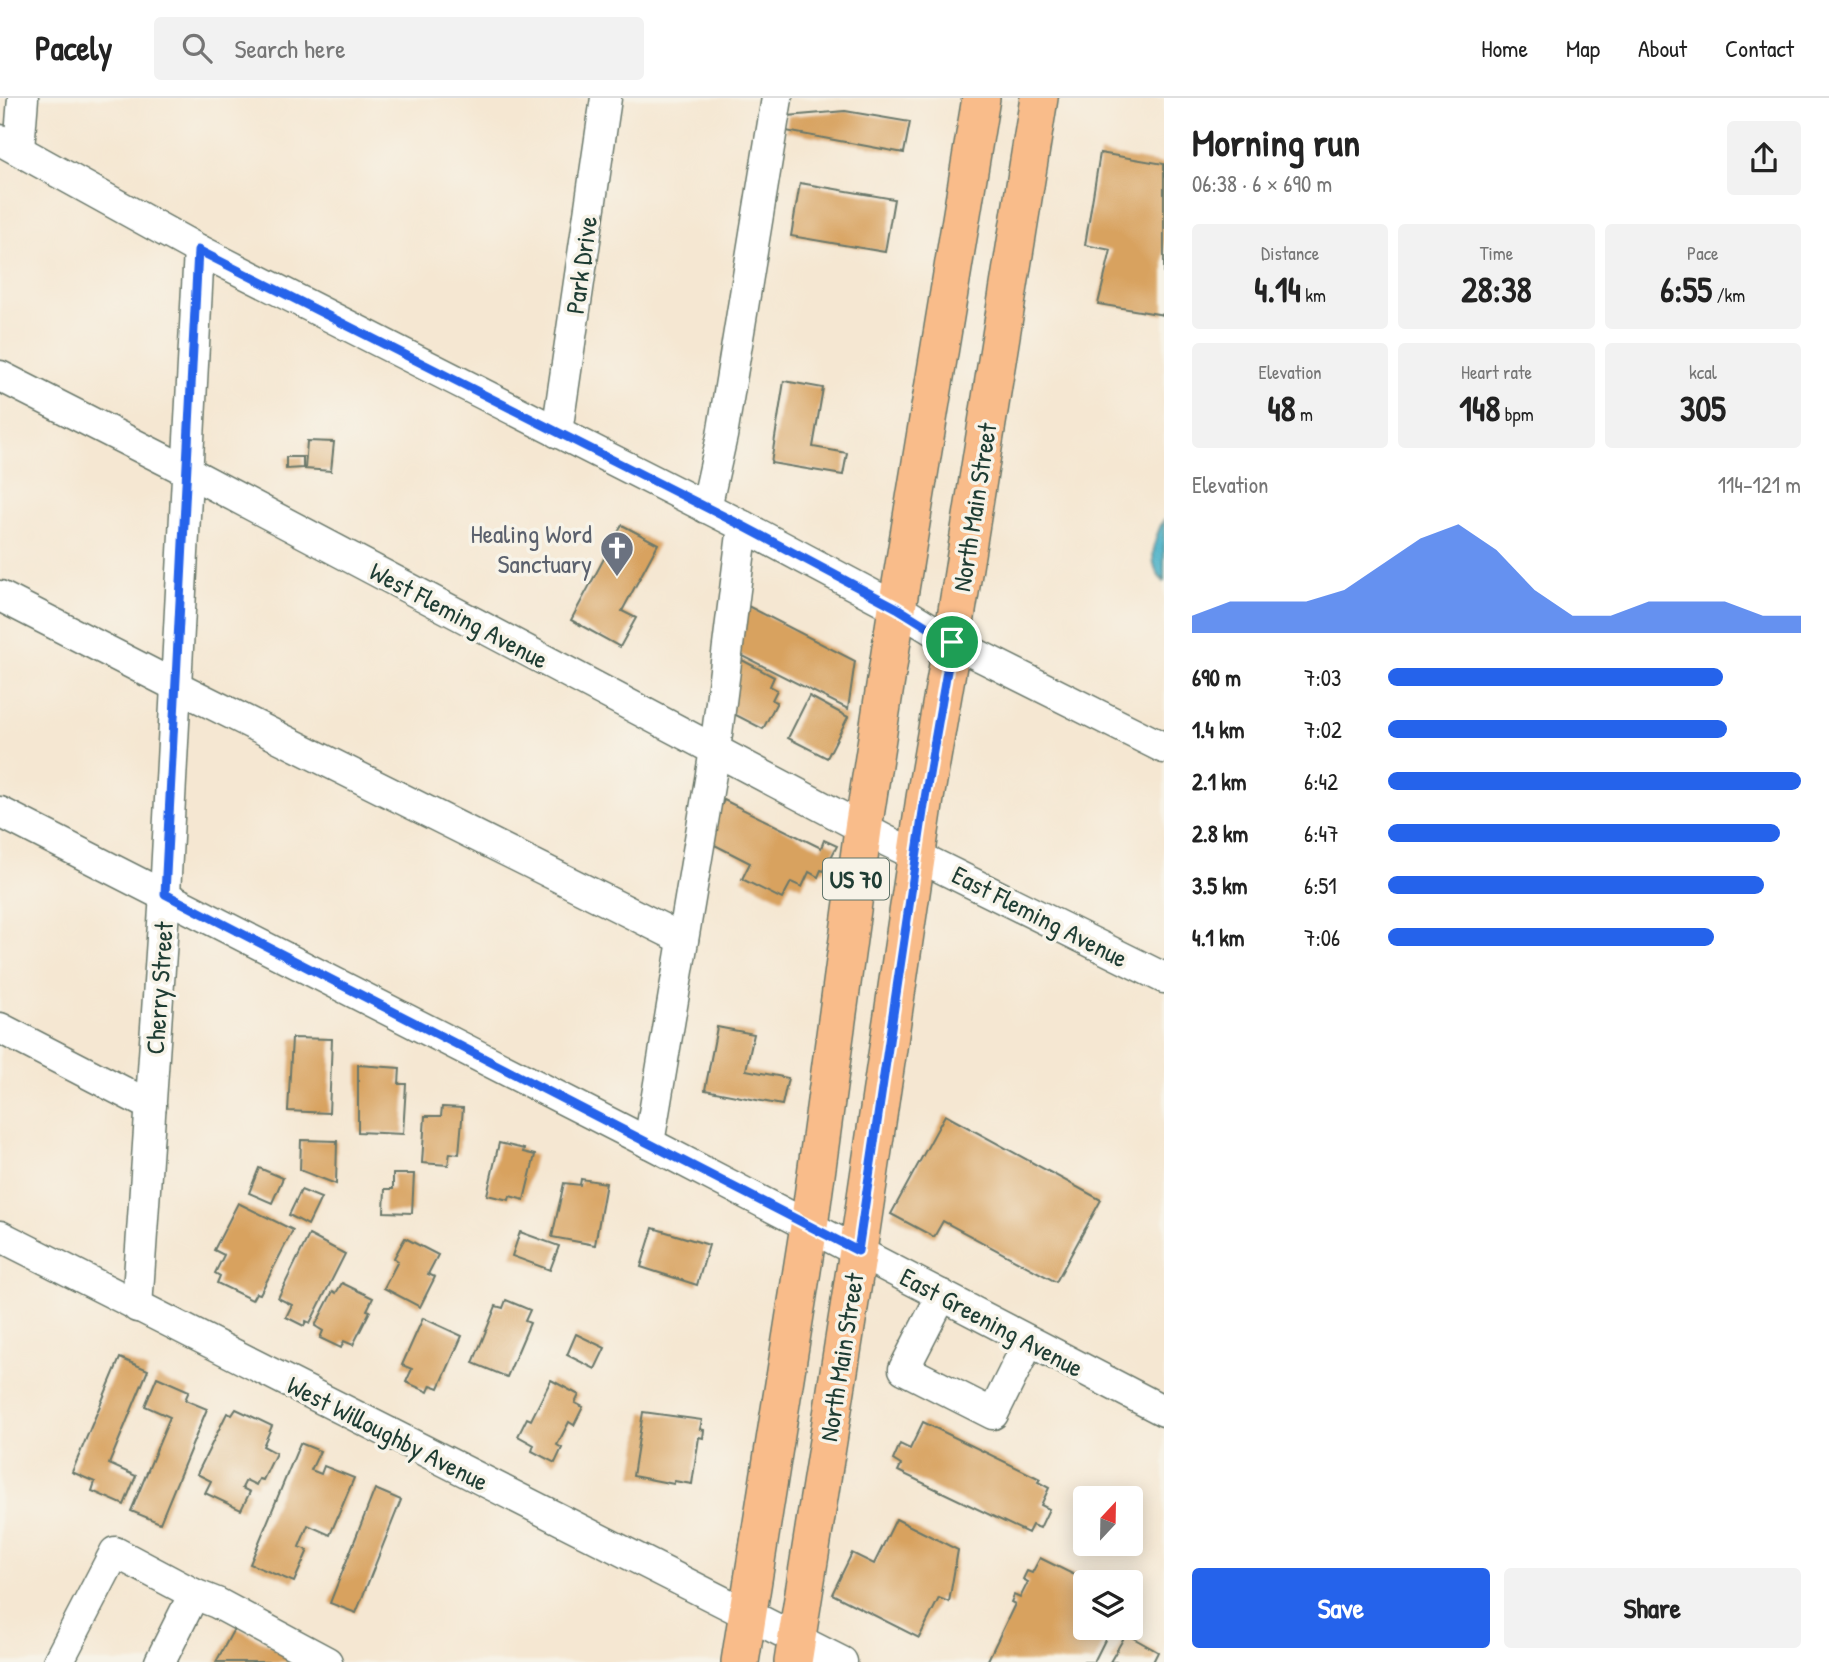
<!DOCTYPE html>
<html lang="en">
<head>
<meta charset="utf-8">
<style>
	:root { --surface:#fff; --page:#f2f2f2; --text:#222; --muted:#767676; --line:#e0e0e0; --accent:#2563eb }
	body { margin:0; font-family:"Patrick Hand",sans-serif; background:var(--page); color:var(--text); height:100vh; display:flex; flex-direction:column; font-size:26px; white-space:nowrap }
	* { box-sizing:border-box; margin:0 }
	p { font-size:23px; color:var(--muted) }
	.icon { flex:none; width:38px; height:38px; fill:none; stroke:currentColor; stroke-width:2; stroke-linecap:round; stroke-linejoin:round }
	.map { position:relative; flex:1; overflow:hidden }
	.drawer { display:flex; flex-direction:column; background:var(--surface); width:665px }
	.drawer>* { flex:none }
	.needle { width:46px; rotate:22deg }
	.controls { position:absolute; left:1073px; top:1388px; display:grid; gap:14px }
	.controls a { display:grid; place-items:center; width:70px; height:70px; border-radius:7px; background:var(--surface); box-shadow:0 4px 18px #0003; font-size:35px }
	.pin { position:absolute; display:grid; place-items:center; width:60px; height:60px; color:#fff; margin:-30px; border:4px solid #fff; border-radius:50%; box-shadow:0 2px 7px #0007 }
	.round { display:grid; place-items:center; flex:none; width:74px; height:74px; border-radius:7px; background:var(--page) }
	.headline { display:flex; align-items:center; justify-content:space-between; height:119px; padding:0 28px }
	h1 { font-size:38px; font-weight:700; line-height:52px }
	.metrics { display:grid; grid-template-columns:repeat(3,1fr); gap:10px; height:119px; padding:7px 28px }
	.metrics div { display:grid; align-content:center; border-radius:7px; background:var(--page); text-align:center }
	.metrics b { font-size:35px; font-weight:700 }
	.metrics small { font-size:19px; font-weight:400 }
	.metrics p { font-size:19px }
	.chart { height:196px; padding:14px 28px }
	.chart p { display:flex; justify-content:space-between }
	.chart svg { width:100%; height:126px; margin-top:7px; fill:var(--accent); opacity:.7 }
	.primary-button { display:flex; gap:14px; margin-top:auto; padding:14px 28px }
	.primary-button a { flex:1; height:80px; border-radius:7px; background:var(--accent); color:#fff; font-size:28px; font-weight:700; line-height:80px; text-align:center }
	.primary-button a+a { background:var(--page); color:var(--text) }
	ul { padding:0 28px; list-style:none; font-size:23px }
	li { display:grid; grid-template-columns:112px 84px 1fr; align-items:center; height:52px }
	li i { height:18px; border-radius:9px; background:var(--accent) }
	header { display:flex; align-items:center; gap:42px; box-sizing:border-box; height:98px; padding:0 35px; background:var(--surface); border-bottom:2px solid var(--line) }
	header strong { font-size:33px }
	nav { display:flex; gap:38px; margin-inline-start:auto; font-size:24px }
	.search { width:490px; height:63px; background:var(--page); display:flex; align-items:center; gap:18px; box-sizing:border-box; padding:0 24px; border-radius:7px; color:var(--muted); font-size:26px }
	main { display:flex; flex:1; min-height:0 }
	.map>svg:first-child { display:block }
</style>
</head>
<body>
<header>
<strong>Pacely</strong>
<div class="search"><svg class="icon" aria-label="search" viewBox="0 0 24 24"><circle cx="10" cy="10" r="6"/><path d="M15 15l6 6"/></svg>Search here</div>
<nav><a>Home</a><a>Map</a><a>About</a><a>Contact</a></nav>
</header>
<main>
<div class="map">
<svg width="1164" height="1564" viewBox="0 0 1164 1564">
	<rect width="100%" height="100%" fill="#f7f3e8"/>
	<filter id="ink" filterUnits="userSpaceOnUse"><feTurbulence type="fractalNoise" baseFrequency=".0143" numOctaves="2"/><feDisplacementMap in="SourceGraphic" scale="14" xChannelSelector="R" yChannelSelector="G"/><feConvolveMatrix kernelMatrix="1 2 1 2 8 2 1 2 1" color-interpolation-filters="sRGB"/></filter>
	<filter id="wash" filterUnits="userSpaceOnUse"><feTurbulence type="fractalNoise" baseFrequency=".00686" numOctaves="4" result="noise"/><feDisplacementMap in="SourceGraphic" scale="28" xChannelSelector="R" yChannelSelector="G"/><feGaussianBlur stdDeviation="1.57" result="paint"/><feColorMatrix in="noise" values="0 0 0 0 0 0 0 0 0 0 0 0 0 0 0 0 0 1.4 0 .05"/><feComposite in="paint" operator="in"/></filter>
	<g filter="url(#wash)">
		<rect width="100%" height="100%" fill="#f5e7d2"/>
		<path fill="#4ab1c8" stroke="#34777e" stroke-width="2" d="M1164,421V484C1146,467 1154,440 1164,421Z"/>
		<g id="blocks">
			<g fill="#d8a25f">
				<path d="M845,13L910,24L904,55L786,33L788,18Z"/>
				<path d="M1100,55L1164,66V217L1098,206L1111,152L1085,147Z"/>
				<path d="M800,85L894,101L885,154L791,138Z"/>
				<path d="M784,283L823,290L813,349L847,355L843,377L771,365Z"/>
				<path d="M307,343L334,344L331,373L305,371Z"/>
				<path d="M286,359H303V370L286,371Z"/>
				<path d="M622,427L658,446L622,513L636,520L620,549L571,522Z"/>
				<path d="M742,505L855,563L848,611L733,553Z"/>
				<path d="M740,561L774,579L770,588L777,592L772,602L777,604L763,631L726,612Z"/>
				<path d="M809,598L848,619L827,660L788,640Z"/>
				<path d="M724,702L821,750L824,742L837,748L824,773L821,772L818,779L809,774L802,789L791,784L782,801L742,781L750,765L705,742Z"/>
				<path d="M717,929L754,936L746,972L788,980L782,1007L705,992Z"/>
				<path d="M292,940L332,941L329,1015L288,1013Z"/>
				<path d="M358,967L400,970L399,986H406L403,1036L358,1034Z"/>
				<path d="M442,1009L463,1010L459,1056L450,1055L448,1067L422,1065L425,1018H441Z"/>
				<path d="M945,1017L1101,1102L1056,1184L943,1123L934,1139L891,1116Z"/>
				<path d="M301,1042L337,1043L336,1086L300,1072Z"/>
				<path d="M499,1045L524,1051L523,1054L535,1057L524,1102L510,1098L509,1102L487,1097Z"/>
				<path d="M259,1070L283,1080L272,1105L249,1095Z"/>
				<path d="M393,1076H414L412,1115L384,1114L385,1091H393Z"/>
				<path d="M581,1081L606,1085L595,1147L552,1139L564,1085L580,1087Z"/>
				<path d="M301,1092L321,1100L308,1127L289,1117Z"/>
				<path d="M238,1105L293,1132L260,1196L256,1195L252,1202L217,1185L220,1178L215,1175L224,1157L214,1152Z"/>
				<path d="M653,1130L709,1147L697,1187L641,1169Z"/>
				<path d="M520,1134L559,1148L550,1172L512,1158Z"/>
				<path d="M309,1137L345,1156L310,1225L306,1223L304,1228L286,1219L292,1207L278,1200Z"/>
				<path d="M405,1140L438,1157L428,1176L435,1179L420,1209L384,1190L398,1163L394,1160Z"/>
				<path d="M342,1185L373,1200L367,1212L370,1213L353,1247L344,1243L341,1250L320,1240L323,1233L315,1228L333,1193L336,1195Z"/>
				<path d="M506,1202L530,1212L525,1223L530,1225L507,1279L473,1265L496,1208L503,1210Z"/>
				<path d="M423,1220L462,1238L439,1290L431,1287L428,1294L406,1284L412,1271L402,1267Z"/>
				<path d="M576,1236L605,1250L595,1271L567,1257Z"/>
				<path d="M120,1260L148,1272L109,1366L136,1378L124,1407L92,1393L95,1384L72,1374Z"/>
				<path d="M157,1279L189,1293L185,1302L207,1311L160,1425L131,1413L170,1319L145,1308Z"/>
				<path d="M551,1282L579,1297L575,1305L583,1309L574,1327L569,1324L557,1347L562,1350L555,1365L532,1353L534,1347L518,1338L527,1320L531,1322Z"/>
				<path d="M236,1311L272,1328L263,1348L276,1355L263,1382L259,1381L256,1387L246,1382L242,1390L250,1394L241,1412L205,1395L211,1383L197,1376L227,1315L232,1317Z"/>
				<path d="M643,1314L702,1322L700,1331L704,1332L703,1340L699,1339L692,1386L674,1383V1386L633,1378Z"/>
				<path d="M923,1324L1040,1381L1038,1384L1049,1390L1041,1407L1049,1411L1040,1430L1032,1427L1028,1435L898,1373L901,1367L893,1362L900,1346L910,1351Z"/>
				<path d="M300,1345L320,1353L311,1372L321,1376L324,1368L354,1380L330,1437L308,1427L299,1449L308,1452L294,1484L250,1466Z"/>
				<path d="M375,1391L401,1402L356,1515L330,1505Z"/>
				<path d="M896,1421L958,1452L949,1504L939,1500L919,1540L832,1496L852,1455L874,1466Z"/>
				<path d="M1040,1460L1085,1482V1530H1111L1094,1564H987L1015,1506L1011,1504L1014,1497L1020,1500L1028,1484L1023,1481L1027,1473L1032,1475Z"/>
				<path d="M235,1529L302,1564H216Z"/>
				<path d="M1126,1536L1158,1554L1153,1564H1110Z"/>
			</g>
		</g>
	</g>
	<g filter="url(#ink)">
		<use href="#blocks" fill-opacity="0" stroke="#6a786b" stroke-width="2"/>
		<g fill="none" stroke-linecap="round" stroke-linejoin="round">
			<g stroke="#6a786b" stroke-width="33">
				<g id="minor">
					<path d="M0,42L199,152L743,428L897,510L952,544L1164,650"/>
					<path d="M19,51L23,0"/>
					<path d="M0,278L187,373L887,743L1164,880"/>
					<path d="M557,334L606,0"/>
					<path d="M706,410L722,338L777,0"/>
					<path d="M0,498L176,588L683,841"/>
					<path d="M0,714L649,1045L1164,1313"/>
					<path d="M0,930L151,1008"/>
					<path d="M649,1045L715,652L743,428"/>
					<path d="M0,1138L842,1564"/>
					<path d="M942,1197L904,1271L993,1316L1029,1243"/>
					<path d="M137,1209L165,796L199,152"/>
					<path d="M194,1496L217,1505L327,1564"/>
					<path d="M58,1564L115,1454L194,1496L160,1564"/>
				</g>
			</g>
			<g stroke="#6a786b" stroke-width="40">
				<g id="major">
					<path d="M740,1564L809,1128L863,731L897,510L981,0"/>
					<path d="M793,1564L858,1153L925,700L952,544L1039,0"/>
				</g>
			</g>
			<use href="#minor" stroke="#fff" stroke-width="30"/>
			<use href="#major" stroke="#f9bc8a" stroke-width="37"/>
		</g>
	</g>
	<g fill="none" stroke-linecap="round" stroke-linejoin="round" filter="url(#ink)">
		<g stroke="#fff" stroke-width="14">
			<path id="route" d="M198,152L743,428L897,510L952,544L925,700L858,1153L165,796Z"/>
		</g>
		<use href="#route" stroke="#2563eb" stroke-width="9"/>
	</g>
	<defs>
		<g id="church-pin" transform="scale(1.75)"><path d="M0 17L-7.5 6A9.5 9.5 0 1 1 7.5 6Z" fill="#6b7280" stroke="#f7f3e8"/><path d="M-1.2-6h2.4v3.5h3.3v2.4h-3.3V6h-2.4V-.1h-3.3v-2.4h3.3Z" fill="#fff"/></g>
	</defs>
	<g fill-rule="evenodd">
		<use href="#church-pin" x="617" y="450"/>
	</g>
	<g text-anchor="middle" dominant-baseline="central" stroke-width="7" stroke-linejoin="round" paint-order="stroke">
		<rect fill="#f7f3e8" stroke="#60746a" stroke-width="2" x="823" y="760.5" width="66" height="41" rx="5"/>
		<g font-size="24" font-weight="bold" fill="#1f3d34">
			<text x="856" y="781">US 70</text>
		</g>
		<g font-size="26" fill="#1f3d34" stroke="#f7f3e8">
			<text transform="translate(581 167) rotate(-82)">Park Drive</text>
			<text transform="translate(974 409) rotate(-81)">North Main Street</text>
			<text transform="translate(459 517) rotate(28)">West Fleming Avenue</text>
			<text transform="translate(1040 818) rotate(27)">East Fleming Avenue</text>
			<text transform="translate(159 890) rotate(-86)">Cherry Street</text>
			<text transform="translate(992 1224) rotate(28)">East Greening Avenue</text>
			<text transform="translate(841 1259) rotate(-81)">North Main Street</text>
			<text transform="translate(388 1335) rotate(27)">West Willoughby Avenue</text>
		</g>
		<g font-size="26" fill="#5b616d" stroke="#f7f3e8" text-anchor="end">
			<text x="592" y="435">Healing Word<tspan x="592" dy="30">Sanctuary</tspan></text>
		</g>
	</g>
</svg>
<div class="controls">
<a><svg class="needle" viewBox="-14 -14 28 28"><path d="M0-13l5 13h-10z" fill="#e53935"/><path d="M0 13l5-13h-10z" fill="#767676"/></svg></a>
<a><svg class="icon" aria-label="layers" viewBox="0 0 24 24"><path d="M12 4l9 5-9 5-9-5zM3 14l9 5 9-5"/></svg></a>
</div>
<div class="pin" style="left:952px;top:544px;background:#1e9e55"><svg class="icon" aria-label="arrive" viewBox="0 0 24 24"><path d="M6 21V4h12l-3 4 3 4H6"/></svg></div>
</div>
<section class="drawer">
<div class="headline"><div><h1>Morning run</h1><p>06:38 · 6 × 690 m</p></div><a class="round"><svg class="icon" aria-label="share" viewBox="0 0 24 24"><path d="M12 15V3M7 8l5-5 5 5M5 13v7h14v-7"/></svg></a></div>
<div class="metrics">
<div><p>Distance</p><b>4.14<small> km</small></b></div>
<div><p>Time</p><b>28:38</b></div>
<div><p>Pace</p><b>6:55<small> /km</small></b></div>
</div>
<div class="metrics">
<div><p>Elevation</p><b>48<small> m</small></b></div>
<div><p>Heart rate</p><b>148<small> bpm</small></b></div>
<div><p>kcal</p><b>305</b></div>
</div>
<div class="chart"><p><span>Elevation</span>114–121 m</p>
<svg viewBox="0 0 160 44" preserveAspectRatio="none"><path d="M0 44V38L10 33L20 33L30 33L40 29L50 20L60 11L70 6L80 15L90 29L100 38L110 38L120 33L130 33L140 33L150 38L160 38V44z"/></svg>
</div>
<ul>
<li><b>690 m</b>7:03<i style="width:81%"></i></li>
<li><b>1.4 km</b>7:02<i style="width:82%"></i></li>
<li><b>2.1 km</b>6:42<i style="width:100%"></i></li>
<li><b>2.8 km</b>6:47<i style="width:95%"></i></li>
<li><b>3.5 km</b>6:51<i style="width:91%"></i></li>
<li><b>4.1 km</b>7:06<i style="width:79%"></i></li>
</ul>
<div class="primary-button"><a>Save</a><a>Share</a></div>
</section>
</main>
</body>
</html>
